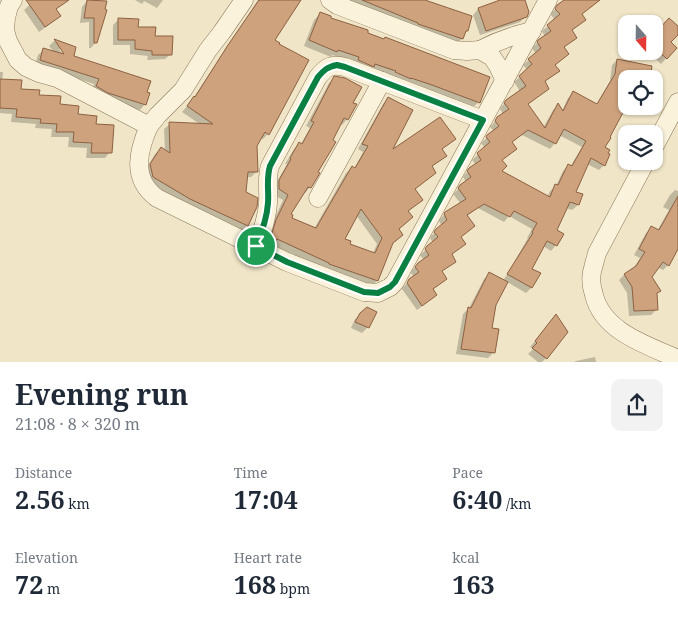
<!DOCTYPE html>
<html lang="en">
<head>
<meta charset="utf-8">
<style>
	:root { --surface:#fff; --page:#f2f2f3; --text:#1f2937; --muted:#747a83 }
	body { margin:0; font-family:"Noto Serif",serif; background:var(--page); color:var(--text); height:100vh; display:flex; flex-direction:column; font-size:19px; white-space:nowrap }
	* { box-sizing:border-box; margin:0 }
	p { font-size:16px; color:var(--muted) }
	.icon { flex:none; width:28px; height:28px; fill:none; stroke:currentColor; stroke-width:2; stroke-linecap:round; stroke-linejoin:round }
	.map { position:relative; height:362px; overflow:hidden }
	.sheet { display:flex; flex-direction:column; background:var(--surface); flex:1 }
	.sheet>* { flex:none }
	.needle { width:32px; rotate:160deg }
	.controls { position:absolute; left:618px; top:15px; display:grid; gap:10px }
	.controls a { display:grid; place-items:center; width:45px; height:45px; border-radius:10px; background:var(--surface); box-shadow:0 1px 4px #0004; font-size:25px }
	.pin { position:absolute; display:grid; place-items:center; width:42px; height:42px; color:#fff; margin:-21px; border:2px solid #fff; border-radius:50%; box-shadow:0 1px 5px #0007 }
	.round { display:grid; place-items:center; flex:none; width:52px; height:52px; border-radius:10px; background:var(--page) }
	.head { display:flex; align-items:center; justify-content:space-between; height:85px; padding:0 15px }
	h1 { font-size:28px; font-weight:700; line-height:38px }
	.metrics { display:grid; grid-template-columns:repeat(3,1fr); gap:8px; height:85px; padding:5px 15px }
	.metrics div { display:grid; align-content:center }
	.metrics b { font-size:25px; font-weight:700 }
	.metrics small { font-size:14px; font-weight:400 }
	.metrics p { font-size:14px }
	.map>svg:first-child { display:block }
</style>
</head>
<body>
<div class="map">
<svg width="678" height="362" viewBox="0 0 678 362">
	<rect width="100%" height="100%" fill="#f0e5c7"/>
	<g fill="#0003" fill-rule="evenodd">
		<path d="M35,0H68L55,10L60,16L54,21L39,32L24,10Z"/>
		<path d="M135,0H163L157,8L144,1L142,4Z"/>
		<path d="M258,0H298L273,40L268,134L263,139L260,138L256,146L257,171L251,177H246L245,192L256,206L247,225L241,231L185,204L148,182L145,171L155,154L161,149L165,151L164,129L170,124L201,125L182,112L192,100Z"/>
		<path d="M341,0H421L463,33L462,39L456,44Z"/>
		<path d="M504,0H522L526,16L520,22L480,35L473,15L478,9Z"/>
		<path d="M563,0H593L595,3L581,14L585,20L571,31L576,38L563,48L554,65L558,71L544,82L548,88L527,105L543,128L553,110L558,105L562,111L568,98L574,93L596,105L610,81L612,65L617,60L626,79L627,106L624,110L603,147L604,165L599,170L587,164L575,193L582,195L578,205L572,210L566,208L556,230V245L551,251L543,246L530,269L531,288L526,293L507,282L495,305L491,329L494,352L488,358L456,354L463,314L469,308L484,279L489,274L503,281L528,238H527L532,229L509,216L504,222L478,208L467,216L474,226L460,238L451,255L454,261L441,272L445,279L432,290L430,300L417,310L402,289L404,286L414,277L411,273L412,270L424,260L420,255L433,243L430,238L431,236L442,226L439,221L440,219L446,213L461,204L453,194L466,182L463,177L464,175L476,165L472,160L485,148L481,143L494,131L490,127L498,118L503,114L500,109L501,107L507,101L520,91L514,82L527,70L523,65L536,54L532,48L539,41L545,37L542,31L555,20L551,15L552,12L564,1ZM522,135L550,149L555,143L559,135L582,147L570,167L568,166L563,171L556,186L550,191L547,197L500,171L501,161L511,143Z"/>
		<path d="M87,1L105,2L96,42L91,48H89V22L80,23L82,7Z"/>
		<path d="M320,14L366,33L479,102L473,107L354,62L332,55L331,57L304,46L314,20Z"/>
		<path d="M119,19L154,38L171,54L165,59L147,60L148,56L130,54V45H113V25Z"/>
		<path d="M654,26L659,31L678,28V33L670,42L676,48L661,64L647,51H654Z"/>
		<path d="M54,41L74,47L73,57L146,93L145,104L140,110L102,98L91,92L94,84L35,65L38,55L44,50L54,52L49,46ZM59,49H62L66,59Z"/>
		<path d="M0,72H3L2,81L19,90L38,96L59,105L94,125L110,152L105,158H86L87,148L68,147L69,137H51L52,129L35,128L36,124L11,122L12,114L0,113Z"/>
		<path d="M335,78L351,103L347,119L342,125L340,124L310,187L305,193L303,192L289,215L290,218L314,229L346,173L352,168L354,169L363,152L358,149L383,104L388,98L390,152L455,138L441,150L445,156L431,167L435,173L414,190L421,200L407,212L398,229L402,235L391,245L377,281L371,286L325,269L271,244L269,247L266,245L271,226L283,200L274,195V187L287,164H285L294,149L300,144H301L310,128L306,126L329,83ZM356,215L377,244L373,253L348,245L343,240Z"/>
		<path d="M675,190L678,191V239L668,265L663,270L657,267L650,277L656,294L657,309L651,315L629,316L627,293L619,280L624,275L633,269L640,258L634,255L646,233L651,228L657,231L669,210L663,207L670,195Z"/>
		<path d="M361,314L368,327L362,333L351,328L355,319Z"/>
		<path d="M555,316L546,358L542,362H538L528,354L533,349L530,347Z"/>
		<path d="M595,357L596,362H574L576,361Z"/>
	</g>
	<g fill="#cea27d" stroke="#8c6141" fill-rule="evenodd">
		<path d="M26,0H69L56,9L61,16L45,27Z"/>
		<path d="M87,0L107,1L105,9L107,10L97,43H94V18H84Z"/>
		<path d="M259,0H301L275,40L280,43L279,44L309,60L269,135L265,132L257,146L258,172H248L246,192L258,198L257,207L248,226L190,199L153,177L150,164L161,147L170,153L169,122L213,124L187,106L194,96L195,97L228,45Z"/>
		<path d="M362,0H425L472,16L468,31H466L463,39L418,24V23Z"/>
		<path d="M500,0H525L529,12L527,17L486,31L478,8Z"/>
		<path d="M564,0H600L582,14L586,20L572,30L577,38L564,47L569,54L555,65L560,71L545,81L549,89L528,104L545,128L558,103L563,111L573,91L597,104L615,74L617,59L652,66L650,79H626V107L610,137L611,138L605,147L610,150L608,153L610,154L605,166L591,158L576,192L583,194L579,205L570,202L557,230L564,234L557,246L547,241L532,269L541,273L532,288L507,274L533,233L532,232L537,223L514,211L510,217L484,204L467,215L475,226L461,237L466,244L452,254L456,262L442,271L447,279L433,289L437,295L422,306L407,283L409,279L419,272L415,267L418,263L429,255L425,249L427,246L438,237L434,232L436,229L447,220L444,214L445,212L466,199L458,188L460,185L471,177L467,171L469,168L481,160L477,153L490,142L486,137L487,135L499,126L495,121L497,117L509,109L504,103L506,100L526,86L519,76L532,64L528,59L541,48L537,42L538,40L551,31L547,25L560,14L555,9L557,5ZM564,129L586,141L572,166L568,164L558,185L555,184L550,197L502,171L507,166L502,160L517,149L512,142L528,130L556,144Z"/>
		<path d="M320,12L331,16V18L368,30V33L384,39L385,37L490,77L480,103L432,85L411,78V79L395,72L396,71L375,64L374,67L358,60L359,57L338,50L337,52L309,40Z"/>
		<path d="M118,18L139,19L138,27H156L155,36H173L172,55H152V51L135,49V40H118Z"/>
		<path d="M669,18L678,26V35L671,42L677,48L667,59L654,47V25L659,29Z"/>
		<path d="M54,39L76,47L74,56L151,81L147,92L150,93L146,105L108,93L96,86L99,79L40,60L43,48L64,54Z"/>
		<path d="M334,76L345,78L362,87L353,103L357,104L348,120L344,118L333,140L336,142L318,172L320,173L311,188L308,187L291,214L293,215L292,218L316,228L352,166L355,168L368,146L362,144L388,97L413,110L393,149L440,117L456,139L442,149L447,156L432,166L436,173L415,189L423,200L408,211L413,217L399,229L403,235L393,243L378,281L329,264V263L277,239L275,242L270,240L276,220L288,195L279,189V180L291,159L290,158L299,142L302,144L314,122L311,121ZM361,209L382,238L375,253L350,244L351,241L345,239Z"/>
		<path d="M0,79L22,80L21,89L40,90L39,95L61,96L60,104L79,106L78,114L97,116L96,124L114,125L112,153H91L92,143L73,142L74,132H56L57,124L40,123L41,119L16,117L17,109L0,108Z"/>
		<path d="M678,196V249L669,266L663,262L652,277L661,291L657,293L658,310L634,311L632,287L624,274L636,266L645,252L639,249L651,226L659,230Z"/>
		<path d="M489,272L508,282L496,305L492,328L499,329L495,353L461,349L468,307L471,308Z"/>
		<path d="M367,307L377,312L369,328L355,322L360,313Z"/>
		<path d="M556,314L568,332L547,359L532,348L537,343L535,341Z"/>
	</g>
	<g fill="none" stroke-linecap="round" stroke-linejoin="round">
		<g stroke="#8c775c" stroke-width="19">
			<g id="minor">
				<path d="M13,0L9,6L6,18L5,30L8,41L18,60L26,67L39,73L57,78L149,126C138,151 131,179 157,198L287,262L364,292L378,293L390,287L395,282L548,0"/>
				<path d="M330,0L337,5L454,50L467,51L480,50L492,57L498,66L505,81"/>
				<path d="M480,50C497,41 514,35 532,31"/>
				<path d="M149,126L158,115L183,90L208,50L222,32L244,0"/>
				<path d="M654,147L678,102"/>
				<path d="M646,161L597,253C596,258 594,263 593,268C590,277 591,286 594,295C603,332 647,345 678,359"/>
				<path d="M318,198L382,81"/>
				<path d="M257,246C262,232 267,218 268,203C269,190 266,179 270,166L318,77C327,66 331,64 345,67L483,120"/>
			</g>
		</g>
		<use href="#minor" stroke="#faf2db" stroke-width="18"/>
	</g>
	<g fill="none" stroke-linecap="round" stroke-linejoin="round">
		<g stroke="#fff" stroke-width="10">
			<path id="route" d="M337,65L345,67L483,120L395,282L390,287L378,293L364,292L287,262L256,246C262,232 267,218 268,203C269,190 266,179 270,166L318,77C324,70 327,67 337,65Z"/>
		</g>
		<use href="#route" stroke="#0b8043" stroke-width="6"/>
	</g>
</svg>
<div class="controls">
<a><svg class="needle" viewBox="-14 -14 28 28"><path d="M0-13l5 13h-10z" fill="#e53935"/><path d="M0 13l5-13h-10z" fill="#747a83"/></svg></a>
<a><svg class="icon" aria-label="locate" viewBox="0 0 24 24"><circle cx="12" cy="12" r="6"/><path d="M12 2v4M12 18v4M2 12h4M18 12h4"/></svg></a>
<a><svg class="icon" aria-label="layers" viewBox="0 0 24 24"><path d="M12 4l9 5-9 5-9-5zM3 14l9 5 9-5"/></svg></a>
</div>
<div class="pin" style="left:256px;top:246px;background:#1e9e55"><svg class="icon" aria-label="arrive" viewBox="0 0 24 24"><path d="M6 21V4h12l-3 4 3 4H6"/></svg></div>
</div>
<section class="sheet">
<div class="head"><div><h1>Evening run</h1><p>21:08 · 8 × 320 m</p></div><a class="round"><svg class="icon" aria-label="share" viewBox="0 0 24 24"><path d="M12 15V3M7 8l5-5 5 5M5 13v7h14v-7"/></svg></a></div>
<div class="metrics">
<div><p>Distance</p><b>2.56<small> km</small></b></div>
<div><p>Time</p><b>17:04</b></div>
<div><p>Pace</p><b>6:40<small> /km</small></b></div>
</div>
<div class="metrics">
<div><p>Elevation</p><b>72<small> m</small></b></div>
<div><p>Heart rate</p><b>168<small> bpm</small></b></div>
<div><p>kcal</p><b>163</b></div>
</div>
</section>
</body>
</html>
